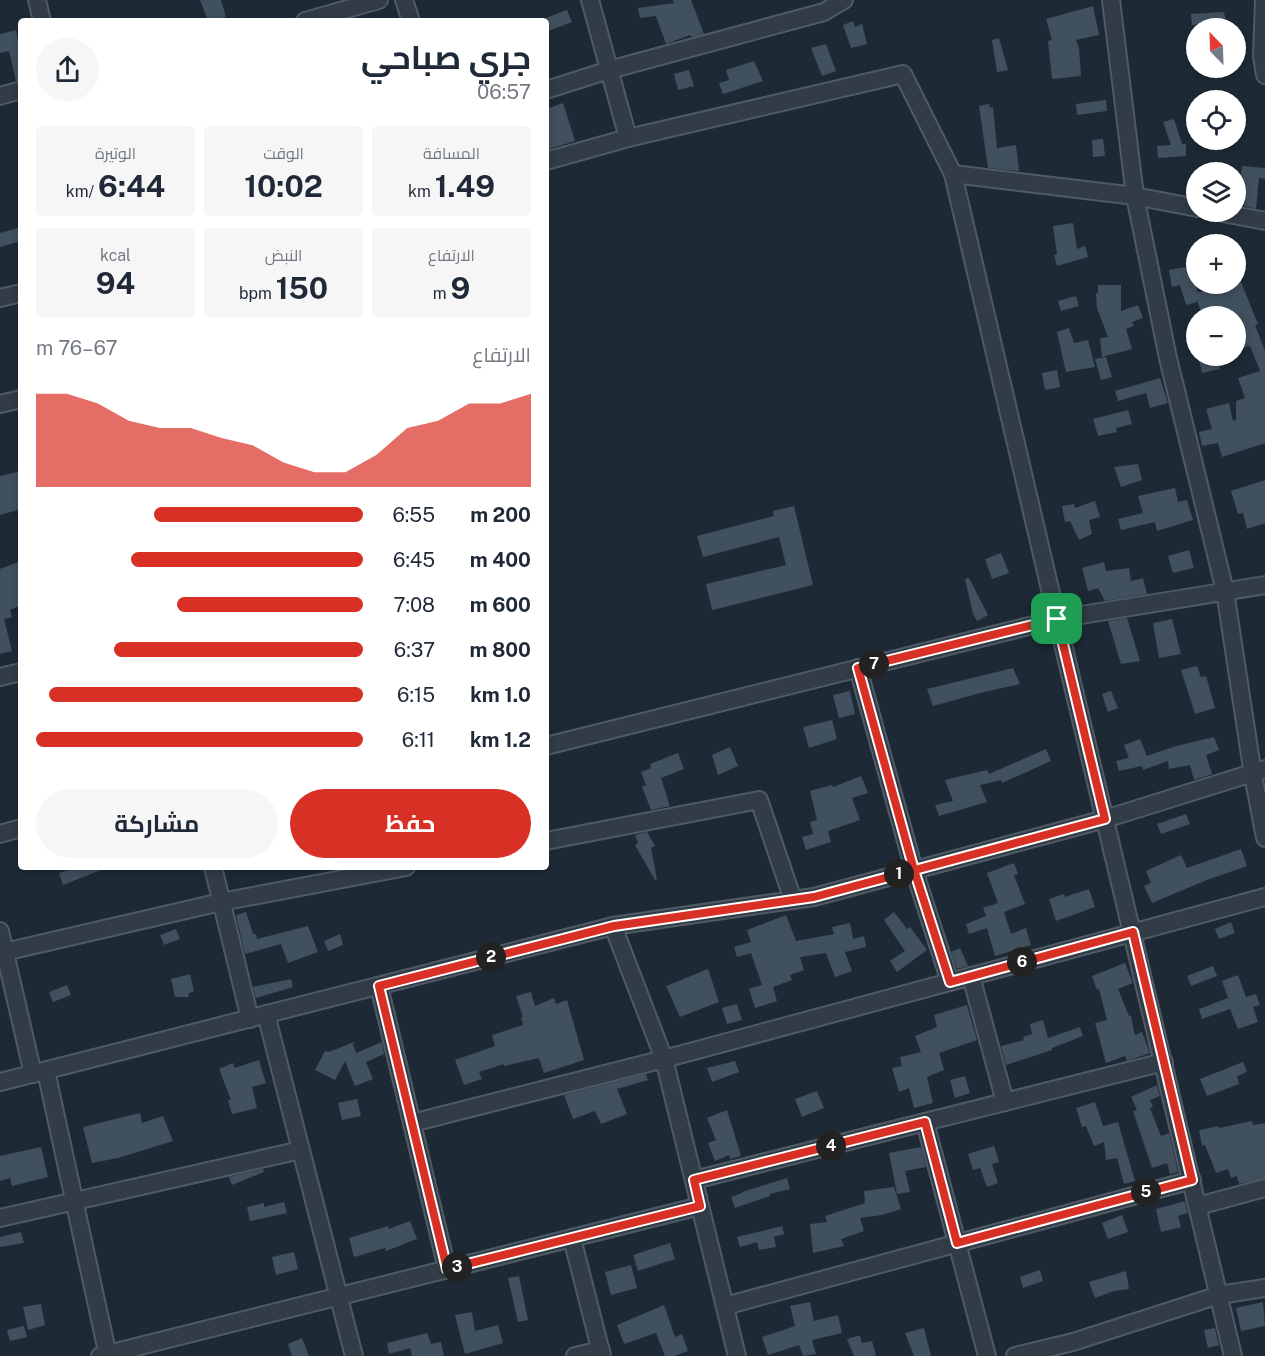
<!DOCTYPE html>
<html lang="ar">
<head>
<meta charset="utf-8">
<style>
	:root { --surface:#fff; --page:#f6f6f7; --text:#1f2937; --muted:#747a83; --accent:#d93025 }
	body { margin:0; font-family:"Public Sans",Cairo,sans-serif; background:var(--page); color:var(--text); direction:rtl; height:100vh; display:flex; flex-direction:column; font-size:22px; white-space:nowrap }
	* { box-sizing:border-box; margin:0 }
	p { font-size:20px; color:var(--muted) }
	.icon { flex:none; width:33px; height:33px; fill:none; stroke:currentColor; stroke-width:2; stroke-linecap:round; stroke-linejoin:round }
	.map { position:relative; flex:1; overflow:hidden; direction:ltr }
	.panel { position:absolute; left:18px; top:18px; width:531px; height:852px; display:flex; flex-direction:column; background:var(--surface); border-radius:6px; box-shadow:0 3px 9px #0003; direction:rtl }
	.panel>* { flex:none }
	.needle { width:39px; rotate:337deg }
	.tools { position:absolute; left:1186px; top:18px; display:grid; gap:12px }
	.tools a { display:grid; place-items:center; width:60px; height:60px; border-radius:50%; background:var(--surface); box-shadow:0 3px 9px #0003; font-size:30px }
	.pin { position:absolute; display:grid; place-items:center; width:51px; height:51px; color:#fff; margin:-26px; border-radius:12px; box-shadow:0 3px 9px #0006 }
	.km { position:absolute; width:30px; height:30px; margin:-15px; border-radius:50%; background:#222; color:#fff; font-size:16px; line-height:30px; text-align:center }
	.round { display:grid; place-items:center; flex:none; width:63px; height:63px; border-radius:32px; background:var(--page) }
	.headline { display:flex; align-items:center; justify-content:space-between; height:102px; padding:0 18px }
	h1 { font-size:33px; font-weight:700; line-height:45px }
	.figures { display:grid; grid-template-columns:repeat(3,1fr); gap:9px; height:102px; padding:6px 18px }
	.figures div { display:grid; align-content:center; border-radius:6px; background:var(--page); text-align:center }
	.figures b { font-size:30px; font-weight:700 }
	.figures small { font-size:16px; font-weight:400 }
	.figures p { font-size:16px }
	.chart { height:168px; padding:12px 18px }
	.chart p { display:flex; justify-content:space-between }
	.chart svg { width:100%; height:108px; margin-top:6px; fill:var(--accent); opacity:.7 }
	.cta { display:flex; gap:12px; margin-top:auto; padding:12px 18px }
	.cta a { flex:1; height:69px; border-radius:36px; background:var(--accent); color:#fff; font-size:24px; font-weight:700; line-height:69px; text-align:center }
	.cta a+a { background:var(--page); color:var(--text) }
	ul { padding:0 18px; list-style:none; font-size:20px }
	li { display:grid; grid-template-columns:96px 72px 1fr; align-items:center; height:45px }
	li i { height:15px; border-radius:8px; background:var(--accent) }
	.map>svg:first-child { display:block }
</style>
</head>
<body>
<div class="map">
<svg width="1265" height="1356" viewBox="0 0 1265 1356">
	<rect width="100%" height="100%" fill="#1d2a36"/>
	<g fill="#40505e">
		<path d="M200,0H221L226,17L215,21H208Z"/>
		<path d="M673,0H691L704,34L691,37L690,35L666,44L656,16L640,18L638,8L674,3Z"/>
		<path d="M1093,6L1099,35L1076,40L1079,48L1081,76L1052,79L1048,41L1052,40L1046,19Z"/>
		<path d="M567,10L572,22L546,32V18Z"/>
		<path d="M1224,12L1226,22L1192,25L1191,14Z"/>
		<path d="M853,21L855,27L862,24L867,44L851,48L843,25Z"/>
		<path d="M16,30L21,55V80L16,81L9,51L0,53V34Z"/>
		<path d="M999,38L1008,70L997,72L992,40Z"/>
		<path d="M826,44L836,71L822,76L811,48Z"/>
		<path d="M754,61L763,81L723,94L719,83L729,80L726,70Z"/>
		<path d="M689,70L694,86L678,90L674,74Z"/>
		<path d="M1106,100L1107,111L1077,115L1076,104Z"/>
		<path d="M563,103L575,141L546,150V109Z"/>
		<path d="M989,104L990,108L993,107L997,148L1016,145L1019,171L988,168L979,106Z"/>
		<path d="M1174,119L1182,144H1186V156L1158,158L1157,146L1171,145L1163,122Z"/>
		<path d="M1103,139L1105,156L1093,157L1092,140Z"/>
		<path d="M1242,166L1265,168V179L1259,178L1256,209L1244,206L1246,191L1239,190Z"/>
		<path d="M1073,223L1077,249L1085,246L1088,257L1057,266L1054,255L1057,254L1053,226Z"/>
		<path d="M18,228L21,241L0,247V233Z"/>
		<path d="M1197,265V292L1228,288L1241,282L1258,324L1255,325L1265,351V443L1222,457L1218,443L1202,446L1199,432L1212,429L1206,409L1229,403L1233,421L1236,420V401L1245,398L1238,378L1260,371L1250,346L1236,349V316H1229L1227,312L1211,316H1202L1197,299V302L1186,305L1180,285L1172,287L1169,270Z"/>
		<path d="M1098,285H1121V311L1138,305L1143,318L1132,322L1134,326L1126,329L1132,349L1102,357L1100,338L1108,337L1097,308L1096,293H1098Z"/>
		<path d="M1076,296L1079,306L1061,311L1058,301Z"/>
		<path d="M1069,328L1074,343L1088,340L1095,367L1066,372L1057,332Z"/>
		<path d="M1198,356H1217L1220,369L1202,373Z"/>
		<path d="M1106,357L1112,377L1101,380L1095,359Z"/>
		<path d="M1057,370L1060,387L1045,390L1042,373Z"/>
		<path d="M1160,378L1168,403L1150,408L1146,393L1118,401L1115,391Z"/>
		<path d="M1128,410L1132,424L1116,428L1117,432L1098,436L1093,419Z"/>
		<path d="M1138,464L1142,480L1121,487L1114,467Z"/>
		<path d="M21,471V509L0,515V476Z"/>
		<path d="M1265,480V523L1247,529L1243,513L1238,514L1231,491Z"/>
		<path d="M1175,488L1178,502L1187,500L1193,520L1157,531L1155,522L1121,530L1118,519L1143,513L1138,496Z"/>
		<path d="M1095,501L1100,517L1089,520L1092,534L1079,540L1070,521L1065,522L1062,506L1074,504L1075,508Z"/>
		<path d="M794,506L813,585L712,610L706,584L786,565L779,537L703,557L697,536L774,516L773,511Z"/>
		<path d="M1189,550L1194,568L1173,573L1168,556Z"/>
		<path d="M1001,553L1009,573L992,579L985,559Z"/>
		<path d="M21,561V605L10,610L12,617L4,619L12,651L0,654V569Z"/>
		<path d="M1104,562L1106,571L1129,568L1131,581L1143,578L1147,594L1105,601L1098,588L1088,591L1082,568Z"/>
		<path d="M969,578L988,615L977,621L973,614L965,579Z"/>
		<path d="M1127,618L1140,661L1121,664L1108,621Z"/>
		<path d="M1172,619L1181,654L1159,658L1153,623Z"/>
		<path d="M1197,666L1201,677L1206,676L1215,708L1195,714L1181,670Z"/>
		<path d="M1013,668L1020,684L984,692L933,706L927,689Z"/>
		<path d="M850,691L855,714L839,718L833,695Z"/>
		<path d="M1111,691L1118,708L1108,712L1102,694Z"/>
		<path d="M832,720L837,739L809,748L803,727Z"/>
		<path d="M1214,737L1219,750L1206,755L1212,774L1194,780L1190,765L1169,769L1168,761L1143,770L1142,766L1119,771L1116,761L1129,758L1124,745L1140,739L1147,756L1176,746Z"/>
		<path d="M730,747L738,766L718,775L712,755Z"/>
		<path d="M1046,749L1051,761L1002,783L1001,780L980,785L987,802L939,816L935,805L953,801L945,780L987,770L989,774Z"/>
		<path d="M678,753L684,769L661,778L670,806L651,810L642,787L646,785L641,772L651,768L650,764Z"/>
		<path d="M861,776L868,793L852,798L860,820L828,831L831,842L806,850L802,837L813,834L810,822L817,820L810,791L832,785L833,787Z"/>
		<path d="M1186,814L1190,824L1161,834L1157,824Z"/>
		<path d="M647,832L655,846L651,848L657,879L655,880L635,845L638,843L635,835Z"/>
		<path d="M1241,849L1247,866L1207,880L1152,903L1144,886L1151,883L1146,871L1181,855L1187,868Z"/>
		<path d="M1014,863L1018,874L1014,875L1025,904L1004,912L1011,934L1026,928L1031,945L995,956L987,928L969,934L966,924L986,916L983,908L998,903L987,873Z"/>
		<path d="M78,867H106V868L63,885L59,873Z"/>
		<path d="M1089,889L1095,907L1056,921L1049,899L1064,894L1065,897Z"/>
		<path d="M246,912L253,934H256L257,939L308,926L318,952L288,963L281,944L245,954L236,915Z"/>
		<path d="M894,912L907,929L910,927L927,950L897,972L890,961L905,951L884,920Z"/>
		<path d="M786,915L796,941L834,934L832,927L850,923L853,939L864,936L866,947L845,952L852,971L835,977L826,953L800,957L804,970L790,975L792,980L773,987L777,1001L755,1008L749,989L762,985L751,953L737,957L734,947L751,942L747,930Z"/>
		<path d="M1231,922L1235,933L1219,939L1215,929Z"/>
		<path d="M176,929L180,939L164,945L160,935Z"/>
		<path d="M340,934L343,945L328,951L324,941Z"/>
		<path d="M960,948L968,966L957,969L951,952Z"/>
		<path d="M1125,963L1133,983L1118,989L1129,1016H1131L1135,1035L1142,1032L1150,1053L1127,1061L1125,1056L1106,1063L1095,1023L1107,1020L1099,989L1097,990L1092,976Z"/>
		<path d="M1213,966L1217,976L1191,986L1187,976Z"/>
		<path d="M708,969L719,1002L680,1017L666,986Z"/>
		<path d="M190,974L194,991L188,994L189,997H175L171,979Z"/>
		<path d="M1238,975L1246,997L1256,994L1260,1005L1253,1007L1258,1022L1238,1029L1230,1009L1202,1019L1199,1009L1228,998L1222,981Z"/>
		<path d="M291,979L293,987L256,998L253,987Z"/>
		<path d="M67,985L71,995L53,1002L49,992Z"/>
		<path d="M531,992L535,1006L554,998L556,1004L567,1000L584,1060L544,1073L539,1058L504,1066V1064L479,1072L482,1079L464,1085L455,1060L495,1046L492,1035L523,1025L521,1017H523L516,996Z"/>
		<path d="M737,1004L742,1020L727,1024L722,1008Z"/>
		<path d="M967,1005L977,1040L939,1053L944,1070L927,1077L933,1103L914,1108L909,1088L899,1092L892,1068L902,1066L900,1057L921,1052L915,1036L937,1027L934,1015Z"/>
		<path d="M1043,1020L1048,1038L1080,1027L1083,1036L1052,1048V1050L1006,1065L1001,1046L1024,1040L1023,1037L1032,1034L1030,1024Z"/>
		<path d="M354,1042L353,1045L356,1053L382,1042L384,1054L366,1062L373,1079L355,1086L345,1061L335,1080L315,1070L325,1051L329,1052Z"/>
		<path d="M259,1060L266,1083L252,1087L257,1108L232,1114L228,1100H231L219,1069L233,1063L235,1068Z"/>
		<path d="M735,1061L739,1072L712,1082L707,1068Z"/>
		<path d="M1243,1062L1247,1072L1237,1076L1239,1084L1207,1096L1200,1079Z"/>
		<path d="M646,1074L648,1080L617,1089L627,1114L601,1124L595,1111L573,1119L564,1095Z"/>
		<path d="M965,1076L970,1093L955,1098L950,1080Z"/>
		<path d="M1157,1085L1160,1096L1150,1100L1153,1107L1150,1108L1161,1136L1169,1133L1170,1137L1178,1172L1170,1174L1167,1163L1152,1168L1133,1111L1137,1110L1131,1097Z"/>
		<path d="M817,1091L824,1108L802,1117L795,1099Z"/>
		<path d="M357,1099L361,1116L342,1120L338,1103Z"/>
		<path d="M1095,1102L1103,1126L1118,1122L1135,1181L1124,1184L1117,1158L1106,1160L1104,1142L1094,1146L1086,1126L1082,1127L1076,1108Z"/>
		<path d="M727,1110L741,1156L730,1159L729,1155L715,1161L708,1143L716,1140L707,1118Z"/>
		<path d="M140,1113L142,1123L163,1116L173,1141L118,1158L92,1163L83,1127Z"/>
		<path d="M1252,1121L1253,1125L1265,1123V1178L1239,1184L1237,1176L1231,1178L1228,1169L1216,1173L1205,1145L1202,1146L1199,1130L1219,1126V1128Z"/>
		<path d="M994,1146L999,1162L992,1164L998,1183L987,1187L980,1168L973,1170L968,1154Z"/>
		<path d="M41,1147L48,1177L12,1186L10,1178L0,1181V1156Z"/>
		<path d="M921,1147L926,1167L905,1171L910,1192L897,1194L889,1153Z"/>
		<path d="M263,1169L264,1172L232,1185L229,1177Z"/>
		<path d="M787,1178L790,1189L770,1194V1196L735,1208L731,1197L742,1193V1192Z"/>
		<path d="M894,1187L901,1209L882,1215L860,1218L864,1231L841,1239L844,1246L813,1253L810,1224L827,1222L825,1216L865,1203L864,1191Z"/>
		<path d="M1185,1201L1188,1213L1178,1216L1181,1227L1161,1232L1156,1209Z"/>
		<path d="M284,1202L287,1213L250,1221L247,1207L264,1203V1207Z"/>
		<path d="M1122,1215L1128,1232L1108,1239L1102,1223Z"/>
		<path d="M410,1221L417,1239L386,1251L385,1248L354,1257L349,1238L388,1226L389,1229Z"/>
		<path d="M782,1226L784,1234L774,1237L776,1247L759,1250L757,1242L740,1247L737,1237Z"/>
		<path d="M21,1232L24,1243L0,1247V1237Z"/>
		<path d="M670,1243L675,1259L638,1271L633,1255Z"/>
		<path d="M294,1252L298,1269L276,1275L272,1257Z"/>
		<path d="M631,1265L637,1288L611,1295L605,1272Z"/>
		<path d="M1040,1270L1043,1281L1023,1288L1020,1277Z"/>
		<path d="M1126,1271L1129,1289L1114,1291L1095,1298L1089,1282Z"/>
		<path d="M519,1276L528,1320L518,1322L508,1278Z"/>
		<path d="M810,1302L814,1321L838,1315L842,1333L812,1340L816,1354L803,1356L799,1345L768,1355L762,1337L795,1326L790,1306Z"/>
		<path d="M1263,1302L1265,1326L1241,1331L1236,1308Z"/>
		<path d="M41,1304L45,1325L28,1330L23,1307Z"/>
		<path d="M664,1305L675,1337L682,1334L688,1351L675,1356H665L656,1333L624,1344L617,1325Z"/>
		<path d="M472,1312L475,1331L498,1325L503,1343L465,1354L455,1315Z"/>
		<path d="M24,1326L27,1337L10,1341L7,1330Z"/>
		<path d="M924,1328L931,1356H914L905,1333Z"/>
		<path d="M1215,1328L1219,1345L1208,1348L1204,1330Z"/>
		<path d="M427,1333L431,1344L441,1342L444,1356H412L410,1348L389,1354L387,1343Z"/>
		<path d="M857,1336H860L862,1343L872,1341L876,1356H854L847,1339Z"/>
		<path d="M302,1338L309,1356H292L288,1344Z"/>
	</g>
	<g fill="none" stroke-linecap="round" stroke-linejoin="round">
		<g stroke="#4e5a65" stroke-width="20">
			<g id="street">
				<path d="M37,0L42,21"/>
				<path d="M404,0L411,21"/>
				<path d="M590,0L628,138"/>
				<path d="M1111,0L1135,196L1168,358L1225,591L1253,775L1265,838"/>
				<path d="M1264,0L1262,56L1265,75"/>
				<path d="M305,21L379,0"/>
				<path d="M546,90L609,70L824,12L844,0"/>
				<path d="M0,96L21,90"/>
				<path d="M546,161L628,138L903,74L953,174L1057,619L1233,1356"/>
				<path d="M953,174L1135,196L1197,208"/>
				<path d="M1217,212L1265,221"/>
				<path d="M0,298L21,293"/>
				<path d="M0,404L21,399"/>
				<path d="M858,668L914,870L950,982"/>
				<path d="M0,677L21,672"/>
				<path d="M546,746L1057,619L1265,585"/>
				<path d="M0,834L21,828"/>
				<path d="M546,841L759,800L793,900"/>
				<path d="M213,867L250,1019"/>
				<path d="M613,926L664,1059L737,1356"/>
				<path d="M0,931L33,1074"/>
				<path d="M0,953L221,902L406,867"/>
				<path d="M971,976L1005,1102"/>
				<path d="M379,986L447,1269"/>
				<path d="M266,1014L354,1356"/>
				<path d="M46,1071L108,1356"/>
				<path d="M0,1082L613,926L814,897L1105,819L1265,769"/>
				<path d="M925,1122L987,1356"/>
				<path d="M412,1123L664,1059L1265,897"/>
				<path d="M694,1180L1164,1062"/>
				<path d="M1198,1206L1265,1188"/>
				<path d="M0,1218L301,1150"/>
				<path d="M572,1238L602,1356"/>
				<path d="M725,1306L1192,1180"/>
				<path d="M100,1356L700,1206"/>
				<path d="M575,1356L601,1350"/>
				<path d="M1015,1356L1073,1342L1219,1295L1265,1288"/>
			</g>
		</g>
		<use href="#street" stroke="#313c46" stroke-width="16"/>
	</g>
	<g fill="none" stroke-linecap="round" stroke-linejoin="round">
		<g stroke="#fff" stroke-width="12">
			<path id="route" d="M1057,619L1105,819L814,897L614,926L379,986L447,1269L700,1206L694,1180L925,1122L957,1243L1192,1180L1133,932L950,982L914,870L858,668L1057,619"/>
		</g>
		<use href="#route" stroke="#d93025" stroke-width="8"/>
	</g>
</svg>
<div class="tools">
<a><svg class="needle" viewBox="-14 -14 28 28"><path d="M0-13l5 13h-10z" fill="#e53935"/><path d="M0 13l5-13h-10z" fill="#747a83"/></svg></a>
<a><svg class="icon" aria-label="locate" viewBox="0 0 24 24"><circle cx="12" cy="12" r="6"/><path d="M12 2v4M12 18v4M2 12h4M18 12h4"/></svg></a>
<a><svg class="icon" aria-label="layers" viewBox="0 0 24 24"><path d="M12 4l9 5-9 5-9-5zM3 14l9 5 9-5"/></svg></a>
<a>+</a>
<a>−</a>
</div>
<div class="pin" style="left:1057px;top:619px;background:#1e9e55"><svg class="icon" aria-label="arrive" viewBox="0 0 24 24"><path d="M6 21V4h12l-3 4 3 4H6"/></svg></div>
<b class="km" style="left:899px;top:874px">1</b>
<b class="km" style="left:491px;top:957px">2</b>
<b class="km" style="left:457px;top:1267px">3</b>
<b class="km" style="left:831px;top:1146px">4</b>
<b class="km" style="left:1146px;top:1192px">5</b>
<b class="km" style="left:1022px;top:962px">6</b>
<b class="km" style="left:874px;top:664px">7</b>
<section class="panel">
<div class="headline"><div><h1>جري صباحي</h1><p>06:57</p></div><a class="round"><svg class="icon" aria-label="share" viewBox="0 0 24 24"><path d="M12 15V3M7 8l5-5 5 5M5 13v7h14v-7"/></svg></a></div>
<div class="figures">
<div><p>المسافة</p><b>1.49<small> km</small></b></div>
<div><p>الوقت</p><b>10:02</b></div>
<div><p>الوتيرة</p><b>6:44<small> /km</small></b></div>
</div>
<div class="figures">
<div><p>الارتفاع</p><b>9<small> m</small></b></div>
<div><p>النبض</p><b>150<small> bpm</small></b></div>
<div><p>kcal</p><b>94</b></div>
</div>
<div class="chart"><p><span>الارتفاع</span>67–76 m</p>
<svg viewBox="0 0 160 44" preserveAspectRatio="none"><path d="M0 44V6L10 6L20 10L30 17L40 20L50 20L60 24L70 27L80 34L90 38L100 38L110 31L120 20L130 17L140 10L150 10L160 6V44z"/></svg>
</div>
<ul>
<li><b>200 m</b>6:55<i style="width:64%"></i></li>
<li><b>400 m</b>6:45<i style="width:71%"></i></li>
<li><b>600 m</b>7:08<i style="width:57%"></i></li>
<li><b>800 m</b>6:37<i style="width:76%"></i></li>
<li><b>1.0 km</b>6:15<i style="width:96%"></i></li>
<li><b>1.2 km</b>6:11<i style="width:100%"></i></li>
</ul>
<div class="cta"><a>حفظ</a><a>مشاركة</a></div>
</section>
</div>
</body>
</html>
